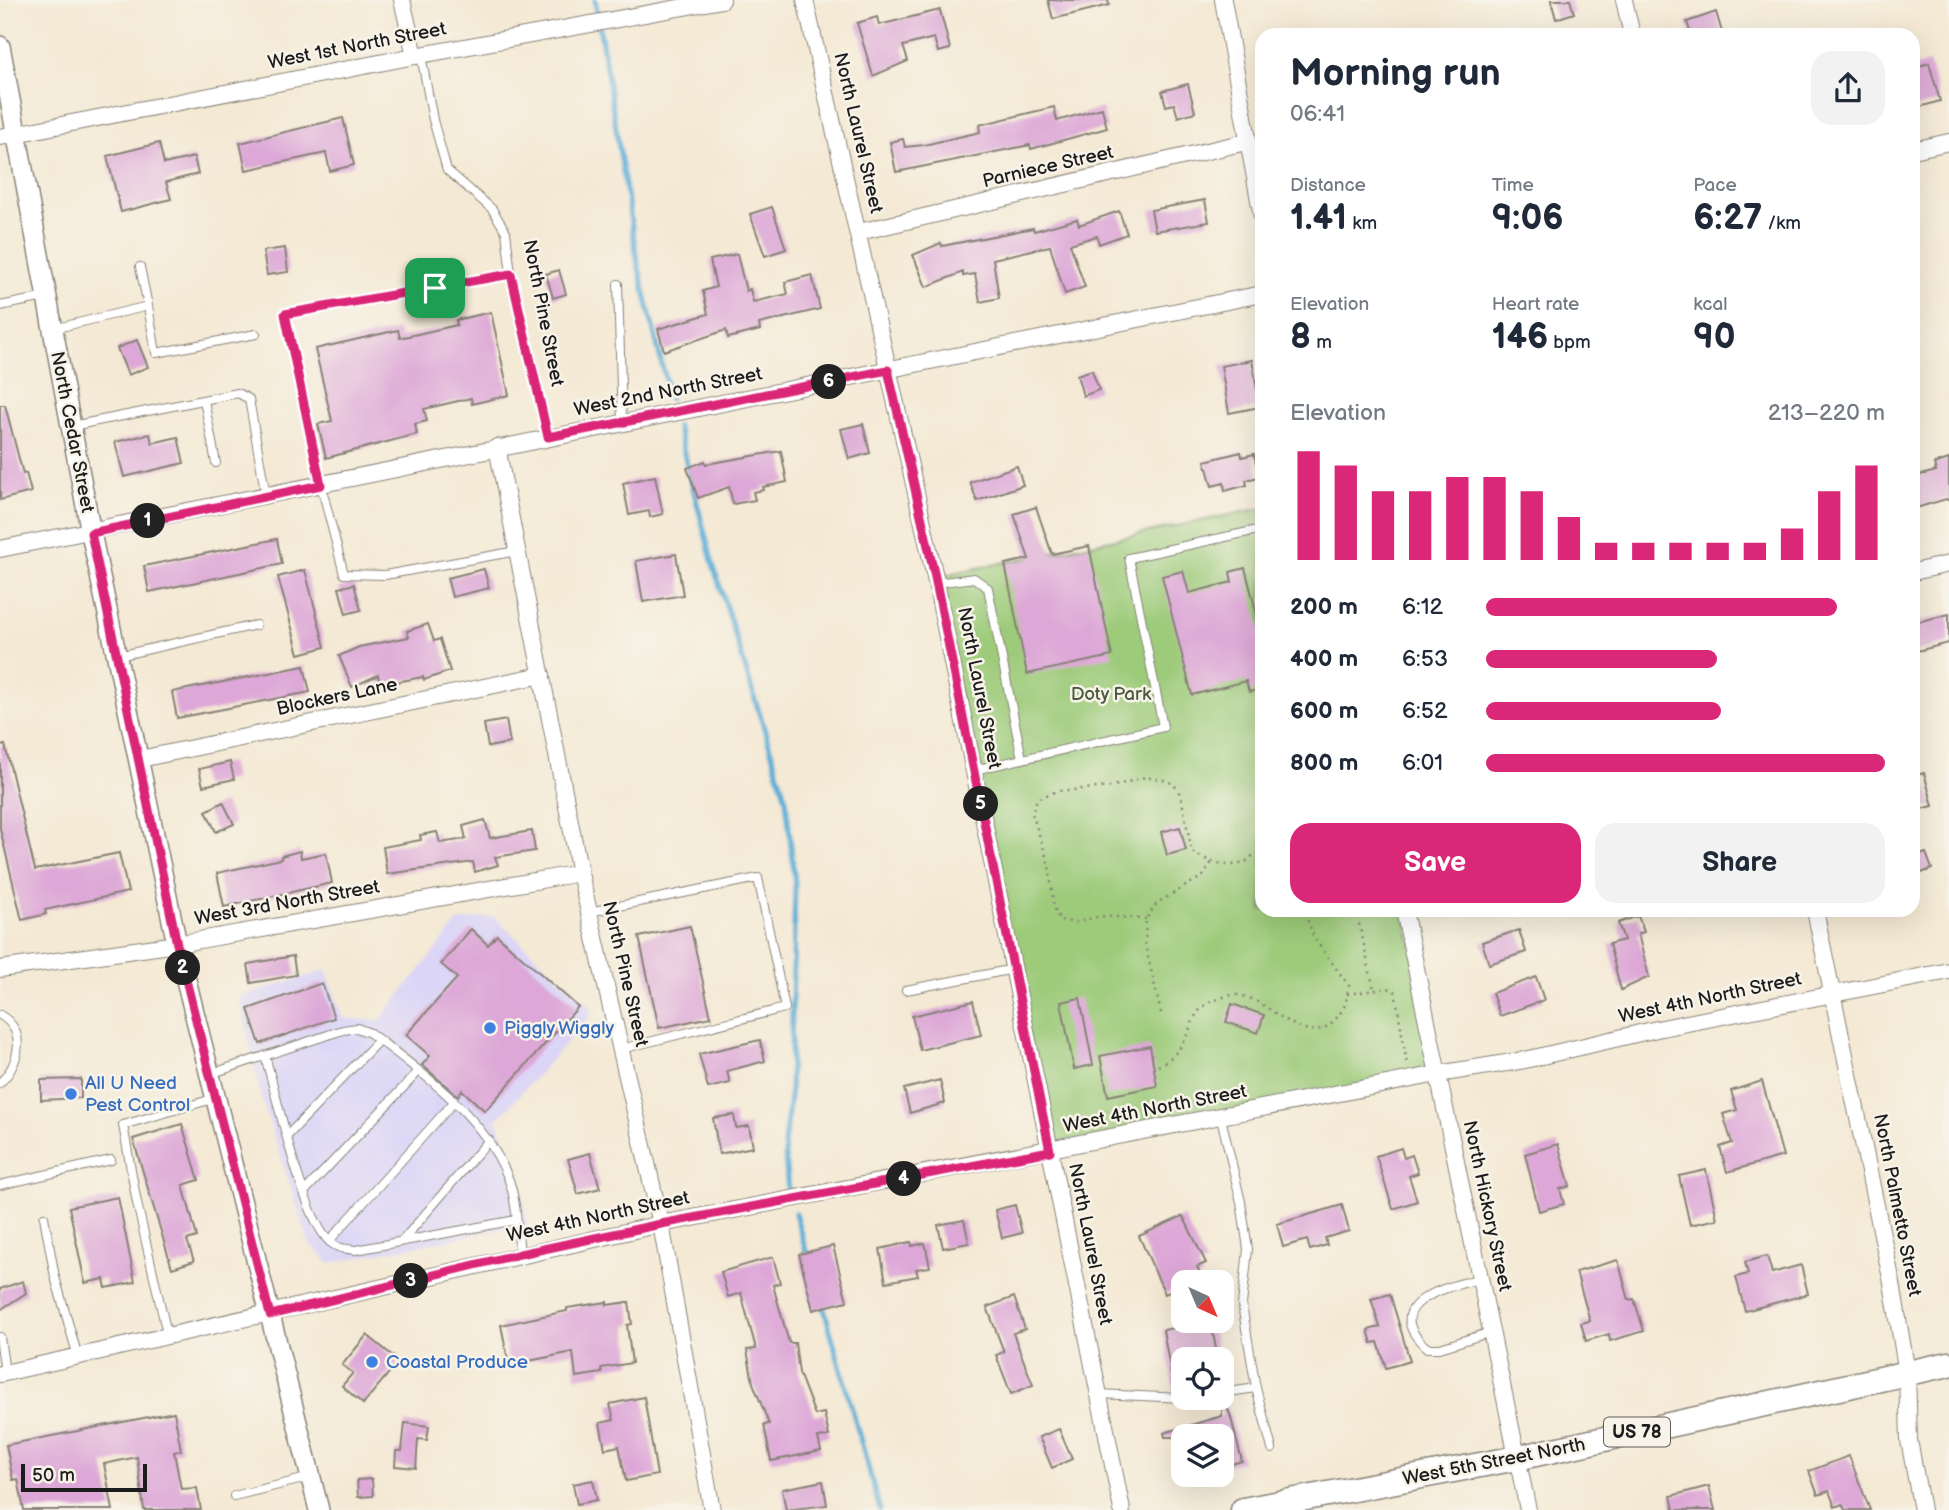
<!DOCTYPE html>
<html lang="en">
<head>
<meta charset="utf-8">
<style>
	:root { --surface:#fff; --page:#f2f2f3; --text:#1f2937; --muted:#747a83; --accent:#db2777 }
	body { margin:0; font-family:"Balsamiq Sans",sans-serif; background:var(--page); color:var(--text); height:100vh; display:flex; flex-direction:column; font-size:26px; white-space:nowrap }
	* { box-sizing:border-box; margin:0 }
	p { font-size:23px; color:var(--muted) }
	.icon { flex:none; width:38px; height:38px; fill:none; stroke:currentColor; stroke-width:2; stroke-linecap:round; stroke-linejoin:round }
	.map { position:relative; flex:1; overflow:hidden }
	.panel { position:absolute; left:1255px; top:28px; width:665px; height:889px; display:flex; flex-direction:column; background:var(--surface); border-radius:21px; box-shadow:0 7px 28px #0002 }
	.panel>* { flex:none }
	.needle { width:46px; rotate:136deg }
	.fabs { position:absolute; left:1171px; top:1270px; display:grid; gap:14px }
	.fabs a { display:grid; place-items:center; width:63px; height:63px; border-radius:14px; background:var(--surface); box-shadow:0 7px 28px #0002; font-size:35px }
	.scale { position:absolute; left:21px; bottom:18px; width:126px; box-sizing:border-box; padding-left:7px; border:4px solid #1c1c1c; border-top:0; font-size:19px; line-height:24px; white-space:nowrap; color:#1c1c1c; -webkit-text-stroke:5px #f7f3e8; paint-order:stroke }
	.pin { position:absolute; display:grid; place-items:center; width:60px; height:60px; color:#fff; margin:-30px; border-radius:14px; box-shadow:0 4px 10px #0006 }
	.km { position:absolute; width:35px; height:35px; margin:-18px; border-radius:50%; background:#222; color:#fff; font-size:19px; line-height:35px; text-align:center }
	.round { display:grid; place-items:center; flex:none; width:74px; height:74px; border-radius:21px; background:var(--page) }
	.head { display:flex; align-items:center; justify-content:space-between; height:119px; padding:0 35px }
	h1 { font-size:38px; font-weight:700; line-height:52px }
	.stats { display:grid; grid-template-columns:repeat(3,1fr); gap:10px; height:119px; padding:7px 35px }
	.stats div { display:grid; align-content:center }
	.stats b { font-size:35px; font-weight:700 }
	.stats small { font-size:19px; font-weight:400 }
	.stats p { font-size:19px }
	.chart { height:196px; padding:14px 35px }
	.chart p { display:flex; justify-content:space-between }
	.chart svg { width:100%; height:126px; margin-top:7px; stroke:var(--accent); stroke-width:6 }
	.primary-button { display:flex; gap:14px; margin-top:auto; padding:14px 35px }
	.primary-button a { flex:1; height:80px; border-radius:21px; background:var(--accent); color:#fff; font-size:28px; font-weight:700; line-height:80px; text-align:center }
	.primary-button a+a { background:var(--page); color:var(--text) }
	ul { padding:0 35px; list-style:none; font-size:23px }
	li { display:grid; grid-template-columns:112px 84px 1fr; align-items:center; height:52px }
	li i { height:18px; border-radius:9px; background:var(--accent) }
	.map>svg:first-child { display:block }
</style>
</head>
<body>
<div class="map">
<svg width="1949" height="1510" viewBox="0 0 1949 1510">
	<rect width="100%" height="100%" fill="#f7f3e8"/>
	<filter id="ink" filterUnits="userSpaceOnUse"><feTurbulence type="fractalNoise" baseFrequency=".0143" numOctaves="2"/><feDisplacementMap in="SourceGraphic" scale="14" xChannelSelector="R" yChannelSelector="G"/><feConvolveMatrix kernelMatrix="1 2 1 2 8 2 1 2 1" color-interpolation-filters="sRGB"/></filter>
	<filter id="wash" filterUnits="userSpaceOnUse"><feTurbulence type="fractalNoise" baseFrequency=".00686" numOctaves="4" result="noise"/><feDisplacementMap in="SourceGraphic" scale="28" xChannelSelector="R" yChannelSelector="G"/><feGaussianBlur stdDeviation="1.57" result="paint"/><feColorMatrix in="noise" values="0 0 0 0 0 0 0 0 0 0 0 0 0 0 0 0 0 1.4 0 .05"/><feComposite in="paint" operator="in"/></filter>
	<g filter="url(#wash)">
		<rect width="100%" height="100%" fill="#f4e9d4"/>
		<path fill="#dbd6f7" d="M493,916L591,1008V1015L497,1120L519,1174L528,1224L329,1263L309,1243L260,1094L240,997L326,970L343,1018L379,1021L458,922Z"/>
		<path fill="#9dcb7a" stroke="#5c744b" stroke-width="2" d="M1262,508V910H1404L1438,1074L1050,1151L935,577Z"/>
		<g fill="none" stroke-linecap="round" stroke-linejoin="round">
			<g stroke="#5caed7" stroke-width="5">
				<path d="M595,0L638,264L670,399"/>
				<path d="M677,426L712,561L786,799L795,884L790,1096L784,1144L788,1190"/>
				<path d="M795,1213L808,1258"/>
				<path d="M822,1301L880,1510"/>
			</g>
		</g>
		<g id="blocks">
			<g fill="#dda7d7">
				<path d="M1048,0H1108L1109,5L1053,19Z"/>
				<path d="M1551,0H1570L1574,13L1556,19Z"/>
				<path d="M940,10L950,49L938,52L934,38L903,46L908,61L873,76L857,23L877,17L879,25Z"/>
				<path d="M1716,12L1722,32L1691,35L1687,22Z"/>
				<path d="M1929,63L1940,101L1913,109V68Z"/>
				<path d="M1188,84L1195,112L1178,117L1174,104L1166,106L1162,91Z"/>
				<path d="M1054,107L1057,121L1102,108L1107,128L1031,149L1030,145L896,172L890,142L903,139L905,147L924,145L980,132L979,125Z"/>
				<path d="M343,118L354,165L330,171L326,153L246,170L240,143Z"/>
				<path d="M159,143L164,164L194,157L198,174L166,182L171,199L121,212L107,156Z"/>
				<path d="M1205,200L1209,222L1155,231L1151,210Z"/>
				<path d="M772,207L786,249L765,256L750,214Z"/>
				<path d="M1119,211L1127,234L1099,244L1097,236L1070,244L1085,287L1065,294L1050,246L993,259L999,298L980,302L975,274L963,276V272L926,287L913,255L941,243L942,246L1033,228L1034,231L1077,219L1079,225Z"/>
				<path d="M285,248L288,272L267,275L263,251Z"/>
				<path d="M737,254L746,291L750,289L753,302L788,294L785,282L812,275L820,309L759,324L760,330L728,338L726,330L664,351L658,329L708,314L703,291L716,287L710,260Z"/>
				<path d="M559,270L566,294L553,298L546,274Z"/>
				<path d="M491,312L509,395L472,404L471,398L424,409L427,421L415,424L417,434L326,458L318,424L332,421L315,349L398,330L400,338L457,325L456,320Z"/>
				<path d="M137,340L148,367L128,375L117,348Z"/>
				<path d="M1252,360L1260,407L1229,413L1221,366Z"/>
				<path d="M1092,370L1099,390L1083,396L1077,375Z"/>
				<path d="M0,405H5L23,474L26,473L31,492L0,500Z"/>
				<path d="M863,424L870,453L849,459L841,429Z"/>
				<path d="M150,434L152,443L178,437L184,463L124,477L115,442Z"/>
				<path d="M781,451L787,482L763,487L764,490L753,492L755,500L733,504L729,487L698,498L687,468L705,461L706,464Z"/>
				<path d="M1241,452L1242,457L1254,454L1259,477L1246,480L1247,485L1225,491L1224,483L1212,486L1205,461Z"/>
				<path d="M1949,459V501L1946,499L1913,509V477L1936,471L1934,464Z"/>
				<path d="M1017,466L1023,485L977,501L970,482Z"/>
				<path d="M655,476L663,514L650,517L649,511L629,515L623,483Z"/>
				<path d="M1036,507L1052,554L1089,546L1112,656L1027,674L1005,564L1029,559L1014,514Z"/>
				<path d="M277,539L282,564L149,592L144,566Z"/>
				<path d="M676,554L683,595L643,602L636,561Z"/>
				<path d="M1245,568L1262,634V689L1249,692L1246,681L1192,695L1162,576L1183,571L1189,593L1232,582L1230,572Z"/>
				<path d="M484,569L489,588L452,597L447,578Z"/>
				<path d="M305,570L325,647L299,654L278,577Z"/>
				<path d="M354,584L361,610L346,614L339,588Z"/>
				<path d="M1949,614V643L1913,652V623Z"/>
				<path d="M428,624L434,641L440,639L450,671L424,680L423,677L380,685L378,675L352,687L339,656L359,647L409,637L407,631Z"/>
				<path d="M304,666L310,692L177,718L172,692Z"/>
				<path d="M506,720L510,743L488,747L484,724Z"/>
				<path d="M5,745L35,870L119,853L128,892L45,910L46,914L22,920L0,829V746Z"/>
				<path d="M230,762L234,779L203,786L199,769Z"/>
				<path d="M1924,773L1933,806L1913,811V776Z"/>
				<path d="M223,802L234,824L216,832L206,811Z"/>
				<path d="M485,820L490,838L532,831L535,851L495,857L498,865L475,872L473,862L387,874L383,847L421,840L420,835L437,832L440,843L466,839L463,826Z"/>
				<path d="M1180,827L1186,850L1167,855L1161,832Z"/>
				<path d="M300,851L301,858L326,853L332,883L224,907L217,873L281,859V856Z"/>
				<path d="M1926,853L1932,869L1913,876V857Z"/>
				<path d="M1638,916L1644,932L1638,934L1649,977L1621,990L1609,944L1624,940L1618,923Z"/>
				<path d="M690,926L711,1017L659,1028L639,937Z"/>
				<path d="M471,929L488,945L497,935L578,1007L485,1111L462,1090L458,1096L422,1065L430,1056L406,1035L457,978L441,964Z"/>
				<path d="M1519,930L1526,952L1489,964L1482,942Z"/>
				<path d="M293,956L296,975L251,983L248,964Z"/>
				<path d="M1536,977L1544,1000L1500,1016L1492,993Z"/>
				<path d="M322,983L334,1018L260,1044L248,1009Z"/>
				<path d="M1080,998L1093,1065L1074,1069L1061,1002Z"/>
				<path d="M973,1001L981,1035L920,1050L912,1016Z"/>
				<path d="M1232,1004L1264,1015L1258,1033L1226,1022Z"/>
				<path d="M760,1040L765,1061L727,1071L730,1083L708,1088L699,1054Z"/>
				<path d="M1150,1046L1157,1086L1108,1096L1100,1056Z"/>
				<path d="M81,1079V1098L41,1100V1080Z"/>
				<path d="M940,1080L945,1103L910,1113L904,1089Z"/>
				<path d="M1762,1081L1783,1156L1727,1172L1720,1147L1732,1143L1723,1114L1737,1110L1731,1091Z"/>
				<path d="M734,1115L736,1128L749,1126L753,1147L719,1154L713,1118Z"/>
				<path d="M182,1124L199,1180L183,1185L197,1237L187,1240L194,1261L172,1268L133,1139Z"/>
				<path d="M1558,1144L1570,1186L1560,1189L1564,1204L1539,1211L1525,1154Z"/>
				<path d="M1401,1148L1404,1158L1412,1155L1418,1173L1409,1176L1417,1201L1393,1209L1376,1156Z"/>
				<path d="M590,1153L600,1188L578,1194L568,1159Z"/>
				<path d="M1706,1170L1717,1219L1690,1225L1679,1176Z"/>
				<path d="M118,1197L135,1282L106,1288L104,1279L85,1283L69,1207Z"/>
				<path d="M1015,1205L1022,1233L1002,1238L995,1210Z"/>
				<path d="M1342,1205L1349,1231L1325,1238L1327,1245L1310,1250L1307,1240L1283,1247L1277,1224Z"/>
				<path d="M1183,1216L1206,1263L1197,1267L1202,1277L1183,1283V1286L1165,1294L1139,1236Z"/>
				<path d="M964,1220L969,1243L943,1248L938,1225Z"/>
				<path d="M911,1242L912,1246L925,1243L930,1267L916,1269L918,1276L886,1282L880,1249Z"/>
				<path d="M833,1246L847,1301L813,1310L799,1254Z"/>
				<path d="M1767,1256L1772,1273L1801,1265L1808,1294L1745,1311L1736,1277L1748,1274L1745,1262Z"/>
				<path d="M773,1257L780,1283L773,1285L789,1343H795L799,1373L815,1415L824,1413L829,1436L818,1438L821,1451L771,1461L764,1425L769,1424L753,1383L747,1350L756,1349L741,1293L728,1297L721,1272Z"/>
				<path d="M1618,1260L1629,1300L1634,1299L1644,1331L1610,1341L1609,1334L1586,1341L1581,1323L1590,1321L1576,1272Z"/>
				<path d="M23,1281L26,1293L0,1310V1289Z"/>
				<path d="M1390,1294L1410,1361L1386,1368L1378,1342L1372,1343L1368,1330L1380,1327L1371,1299Z"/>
				<path d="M1014,1297L1025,1329L1013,1333L1033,1385L1011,1394L996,1355L1004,1352L987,1307Z"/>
				<path d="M607,1302V1305L629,1302L632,1324L627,1325L632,1363L601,1368L602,1373L576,1377L573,1352L509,1365L501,1325L567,1311V1308Z"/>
				<path d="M1211,1321L1218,1360H1183V1391H1174L1163,1330Z"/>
				<path d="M367,1335L399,1361L363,1404L342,1386L353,1373L342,1365Z"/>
				<path d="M644,1397L657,1475L626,1481L619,1446L605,1449L600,1423L614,1420L610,1404Z"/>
				<path d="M1222,1404H1225L1230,1414L1242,1461L1222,1467V1437H1165L1164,1433L1222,1416Z"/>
				<path d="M174,1412L181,1450L174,1452L181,1489L197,1488L201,1510H144L137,1457L104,1464L113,1510H24L18,1479L13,1480L6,1445Z"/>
				<path d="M405,1423L429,1426L427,1440L418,1439L416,1468L395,1466L396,1451H402Z"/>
				<path d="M1059,1429L1072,1459L1052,1468L1039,1437Z"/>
				<path d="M1849,1456L1870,1510H1845L1842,1504L1835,1507L1829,1491L1818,1495L1809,1471Z"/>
				<path d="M372,1479L373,1496L358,1497L357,1480Z"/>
				<path d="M593,1480L597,1500L577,1504L573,1484Z"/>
				<path d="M823,1481L827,1505L786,1510L782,1489Z"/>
				<path d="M1709,1486L1715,1510H1674L1671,1496Z"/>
			</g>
		</g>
	</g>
	<g filter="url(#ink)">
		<use href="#blocks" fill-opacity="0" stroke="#888278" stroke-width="2"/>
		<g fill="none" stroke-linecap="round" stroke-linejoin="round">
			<g stroke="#888278" stroke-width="10">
				<g id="service">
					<path d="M421,55L433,120L447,170L492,209L506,232L511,274L548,437"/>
					<path d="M511,274L285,314L321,485L344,574L385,575L517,551"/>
					<path d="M618,284L622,423"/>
					<path d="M0,306L45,297"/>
					<path d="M148,306L156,353L256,334"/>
					<path d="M53,329L148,306L140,267"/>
					<path d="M204,400L216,463"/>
					<path d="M72,426L238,393L249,399L266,496"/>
					<path d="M936,583L974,578L988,588L1022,759"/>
					<path d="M118,656L256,625"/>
					<path d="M974,770L1163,727L1129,558L1262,529"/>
					<path d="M589,912L758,878L785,1008L621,1049"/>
					<path d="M906,990L1014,969"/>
					<path d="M0,1015C28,1031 19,1064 0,1083"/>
					<path d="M265,1056C277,1096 303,1220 331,1243C338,1249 347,1249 356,1250L516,1220"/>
					<path d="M210,1074L343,1030L357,1028L370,1033C420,1071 482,1114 507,1175C517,1199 517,1228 520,1254"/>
					<path d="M1221,1118L1241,1202L1248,1249L1242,1305L1256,1388L1222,1393"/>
					<path d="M288,1135L379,1040"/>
					<path d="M0,1185L111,1160"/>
					<path d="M305,1191L418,1072"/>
					<path d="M44,1217L55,1277L78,1357"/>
					<path d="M329,1241L453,1103"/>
					<path d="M402,1241L489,1140"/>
					<path d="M1480,1279C1447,1286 1377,1304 1427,1348H1440L1491,1332"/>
					<path d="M0,1337L5,1373"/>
					<path d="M168,1338L137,1203L123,1125L216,1098"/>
					<path d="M1256,1388L1272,1449"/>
					<path d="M1098,1394L1183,1398"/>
					<path d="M234,1496L311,1477"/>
				</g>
			</g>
			<g stroke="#888278" stroke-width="18">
				<g id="minor">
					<path d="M402,0L415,56"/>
					<path d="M805,0L935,577L1122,1510"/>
					<path d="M1223,0L1262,217"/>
					<path d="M1624,0L1632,35"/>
					<path d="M0,137L415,56L722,0"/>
					<path d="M1913,150L1949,142"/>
					<path d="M859,232L1246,142"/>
					<path d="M497,447L580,873L661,1224L712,1510"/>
					<path d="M0,549L1262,294"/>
					<path d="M1913,572L1949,564"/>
					<path d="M140,759L542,675"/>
					<path d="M1404,910L1528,1510"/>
					<path d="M1815,910L1892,1283L1907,1373L1909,1440L1922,1510"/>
					<path d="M0,969L177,944L580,873"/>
					<path d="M0,1374L661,1224L1438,1074L1525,1060L1657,1029L1949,971"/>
				</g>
			</g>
			<g stroke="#888278" stroke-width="22">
				<path id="tertiary" d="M0,46L91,533L177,944L319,1510"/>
			</g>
			<g stroke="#888278" stroke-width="27">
				<path id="primary" d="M1243,1510L1517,1458L1949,1364"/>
			</g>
			<g stroke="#888278" stroke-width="2.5" stroke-dasharray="2 5" stroke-linecap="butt">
				<path d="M1356,910L1374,990"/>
				<path d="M1146,919L1101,916L1076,922L1060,921L1054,907L1049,865L1032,813L1037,799L1057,791L1111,787L1145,777L1164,780L1174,784L1181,796L1192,852C1206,860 1226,869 1243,863C1250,860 1255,852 1262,848"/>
				<path d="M1347,994L1388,988L1395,991L1407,1064"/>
				<path d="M1161,1013L1145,944L1146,919L1157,903L1203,876L1212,862"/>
				<path d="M1158,1066C1197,1046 1183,1011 1215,1000C1222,998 1230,994 1237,995C1271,996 1311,1065 1344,1007C1347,1001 1347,993 1349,986L1314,938L1304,910"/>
			</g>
			<use href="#service" stroke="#fff" stroke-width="8"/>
			<use href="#minor" stroke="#fff" stroke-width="16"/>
			<use href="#tertiary" stroke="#fff" stroke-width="19"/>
			<use href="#primary" stroke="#fff" stroke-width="24"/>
		</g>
	</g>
	<g fill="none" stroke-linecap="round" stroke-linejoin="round" filter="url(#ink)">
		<g stroke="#fff" stroke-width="14">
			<path id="route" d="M511,274L548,437L888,370L935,577L1050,1151L661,1224L520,1254L270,1315L177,944L91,533L321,485L285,314Z"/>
		</g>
		<use href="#route" stroke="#db2777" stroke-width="9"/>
	</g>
	<g fill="#3f7fe0" stroke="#f7f3e8" stroke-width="2.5">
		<circle cx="490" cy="1028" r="7"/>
		<circle cx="71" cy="1094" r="7"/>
		<circle cx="372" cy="1362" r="7"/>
	</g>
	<g text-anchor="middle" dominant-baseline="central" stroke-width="5" stroke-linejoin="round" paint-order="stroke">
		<rect fill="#f7f3e8" stroke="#5e5c59" stroke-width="2" x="1604" y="1417.5" width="66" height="29" rx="5"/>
		<g font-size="18" font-weight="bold" fill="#1c1c1c">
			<text x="1637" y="1432">US 78</text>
		</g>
		<g font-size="19" fill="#1c1c1c" stroke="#f7f3e8">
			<text transform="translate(357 46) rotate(-11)">West 1st North Street</text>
			<text transform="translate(858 133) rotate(77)">North Laurel Street</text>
			<text transform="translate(1048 167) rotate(-13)">Parniece Street</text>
			<text transform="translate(543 313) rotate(79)">North Pine Street</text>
			<text transform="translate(668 392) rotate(-11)">West 2nd North Street</text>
			<text transform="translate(72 432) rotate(79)">North Cedar Street</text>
			<text transform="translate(979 688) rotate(79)">North Laurel Street</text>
			<text transform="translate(337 697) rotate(-12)">Blockers Lane</text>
			<text transform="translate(287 903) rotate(-10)">West 3rd North Street</text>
			<text transform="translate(625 974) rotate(77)">North Pine Street</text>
			<text transform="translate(1710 998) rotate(-12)">West 4th North Street</text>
			<text transform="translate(1155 1109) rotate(-11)">West 4th North Street</text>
			<text transform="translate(1897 1205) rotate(79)">North Palmetto Street</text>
			<text transform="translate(1487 1206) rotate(78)">North Hickory Street</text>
			<text transform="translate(598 1217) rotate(-12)">West 4th North Street</text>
			<text transform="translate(1090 1244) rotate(79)">North Laurel Street</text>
			<text transform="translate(1494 1462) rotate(-11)">West 5th Street North</text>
		</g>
		<g font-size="19" fill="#49593d" stroke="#f7f3e8">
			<text x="1111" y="694">Doty Park</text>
		</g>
		<g font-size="19" fill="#366cbe" stroke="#f7f3e8" text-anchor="start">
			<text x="504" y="1028">Piggly Wiggly</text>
			<text x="85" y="1083">All U Need<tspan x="85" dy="22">Pest Control</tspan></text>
			<text x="386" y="1362">Coastal Produce</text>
		</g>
	</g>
</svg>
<div class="fabs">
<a><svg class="needle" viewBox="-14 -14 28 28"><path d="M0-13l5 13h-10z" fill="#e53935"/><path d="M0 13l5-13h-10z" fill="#747a83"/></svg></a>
<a><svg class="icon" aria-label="locate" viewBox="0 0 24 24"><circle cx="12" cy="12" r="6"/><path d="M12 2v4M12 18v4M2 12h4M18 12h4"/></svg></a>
<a><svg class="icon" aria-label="layers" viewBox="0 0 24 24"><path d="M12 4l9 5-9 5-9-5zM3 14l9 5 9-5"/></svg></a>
</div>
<div class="scale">50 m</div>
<div class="pin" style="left:435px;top:288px;background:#1e9e55"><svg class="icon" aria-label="arrive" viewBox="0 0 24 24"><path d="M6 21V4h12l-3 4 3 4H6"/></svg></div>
<b class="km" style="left:148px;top:521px">1</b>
<b class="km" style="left:183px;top:968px">2</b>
<b class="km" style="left:411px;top:1281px">3</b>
<b class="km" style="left:904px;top:1179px">4</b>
<b class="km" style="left:981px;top:804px">5</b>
<b class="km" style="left:829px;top:382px">6</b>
<section class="panel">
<div class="head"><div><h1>Morning run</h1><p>06:41</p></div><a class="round"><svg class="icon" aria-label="share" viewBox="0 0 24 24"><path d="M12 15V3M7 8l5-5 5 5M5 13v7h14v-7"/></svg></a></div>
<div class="stats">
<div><p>Distance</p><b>1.41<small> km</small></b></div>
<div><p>Time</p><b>9:06</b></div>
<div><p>Pace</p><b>6:27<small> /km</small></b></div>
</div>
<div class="stats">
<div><p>Elevation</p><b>8<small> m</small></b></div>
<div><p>Heart rate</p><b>146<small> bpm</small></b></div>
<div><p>kcal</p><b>90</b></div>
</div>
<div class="chart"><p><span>Elevation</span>213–220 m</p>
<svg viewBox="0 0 160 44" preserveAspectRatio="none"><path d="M5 44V6M15 44V11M25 44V20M35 44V20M45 44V15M55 44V15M65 44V20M75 44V29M85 44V38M95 44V38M105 44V38M115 44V38M125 44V38M135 44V33M145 44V20M155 44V11"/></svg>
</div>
<ul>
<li><b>200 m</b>6:12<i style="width:88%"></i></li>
<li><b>400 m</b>6:53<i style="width:58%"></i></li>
<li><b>600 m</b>6:52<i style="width:59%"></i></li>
<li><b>800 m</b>6:01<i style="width:100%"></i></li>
</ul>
<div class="primary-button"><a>Save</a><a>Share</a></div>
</section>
</div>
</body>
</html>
